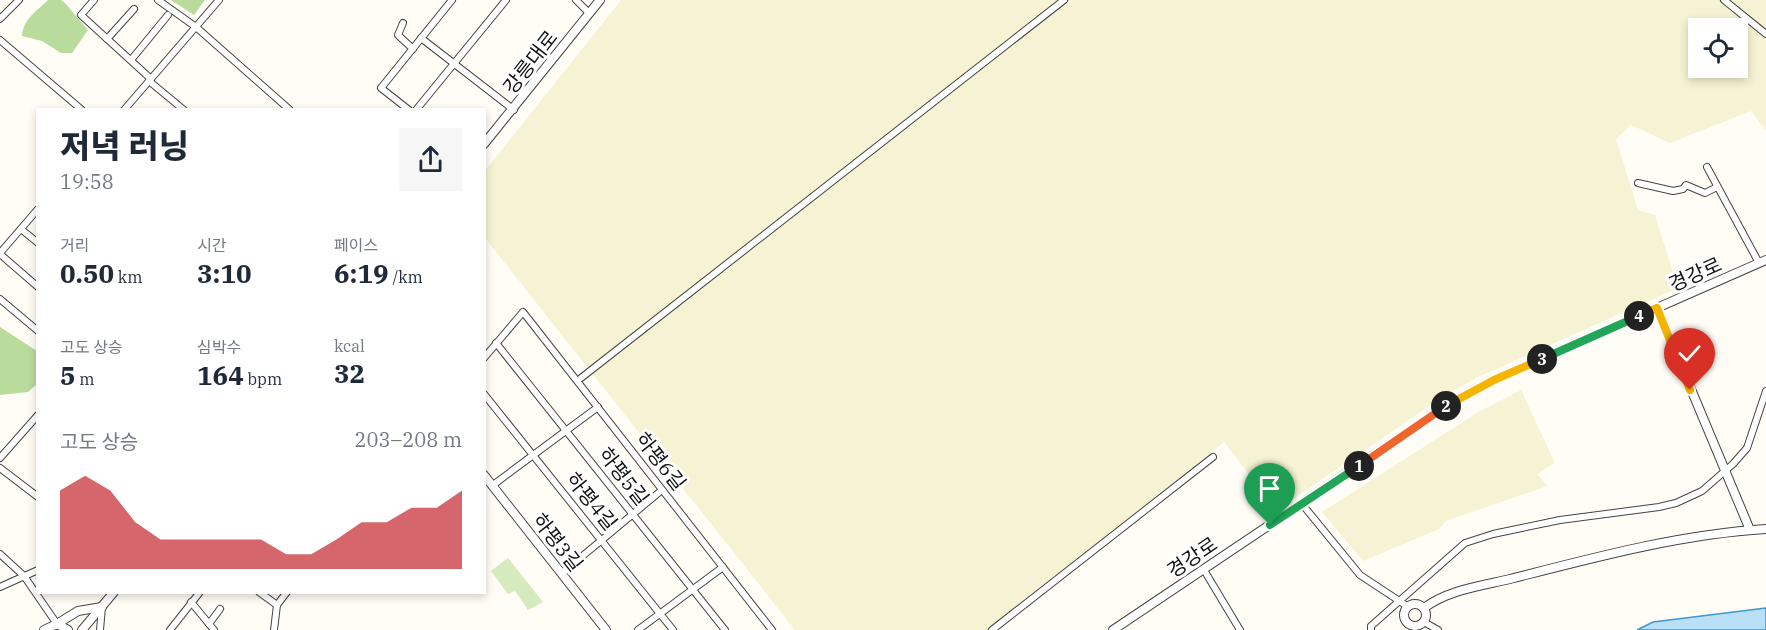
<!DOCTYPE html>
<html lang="ko">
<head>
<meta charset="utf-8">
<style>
	:root { --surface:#fff; --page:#f6f6f7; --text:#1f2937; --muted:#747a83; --accent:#c4262e }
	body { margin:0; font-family:"IBM Plex Serif","Noto Sans KR",serif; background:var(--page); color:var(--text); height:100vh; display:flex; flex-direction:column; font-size:22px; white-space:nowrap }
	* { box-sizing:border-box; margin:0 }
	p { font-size:20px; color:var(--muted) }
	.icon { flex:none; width:33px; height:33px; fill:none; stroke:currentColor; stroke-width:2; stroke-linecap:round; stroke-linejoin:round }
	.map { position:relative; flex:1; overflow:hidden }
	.sheet { position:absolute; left:36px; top:108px; width:450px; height:486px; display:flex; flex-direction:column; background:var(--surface); border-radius:0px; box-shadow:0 3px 9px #0003 }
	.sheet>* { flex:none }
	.buttons { position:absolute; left:1688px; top:18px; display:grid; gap:12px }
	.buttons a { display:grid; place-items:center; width:60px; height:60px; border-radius:0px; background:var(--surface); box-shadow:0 3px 9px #0003; font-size:30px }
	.pin { position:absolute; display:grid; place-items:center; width:51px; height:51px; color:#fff; margin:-62px -26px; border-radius:50% 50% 50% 0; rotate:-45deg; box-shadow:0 0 6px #0007 }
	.pin .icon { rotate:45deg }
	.km { position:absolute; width:30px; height:30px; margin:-15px; border-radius:50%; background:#222; color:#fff; font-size:16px; line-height:30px; text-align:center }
	.round { display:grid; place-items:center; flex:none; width:63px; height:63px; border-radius:0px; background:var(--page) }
	.head { display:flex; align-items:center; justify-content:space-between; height:102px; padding:0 24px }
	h1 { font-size:33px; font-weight:800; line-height:45px }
	.figures { display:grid; grid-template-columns:repeat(3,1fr); gap:9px; height:102px; padding:6px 24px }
	.figures div { display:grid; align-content:center }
	.figures b { font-size:26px; font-weight:800 }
	.figures small { font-size:16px; font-weight:400 }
	.figures p { font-size:16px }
	.chart { height:168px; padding:12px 24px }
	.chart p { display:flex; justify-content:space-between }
	.chart svg { width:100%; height:108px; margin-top:6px; fill:var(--accent); opacity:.7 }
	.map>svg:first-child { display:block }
</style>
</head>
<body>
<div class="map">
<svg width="1766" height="630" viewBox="0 0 1766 630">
	<rect width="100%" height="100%" fill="#fffdf5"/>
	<g fill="#f6f3d4" fill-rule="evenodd">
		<path d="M621,0H1766V131L1751,111L1670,143L1631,125L1616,139L1638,210L1655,215L1678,288L1478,377L1444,396L1277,510L1224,442L988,630H795L485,238L484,172ZM1698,28H1737V68H1698Z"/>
		<path d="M1521,390L1555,463L1537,474L1548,486L1446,521L1439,529L1363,561L1322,512L1480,411Z"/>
	</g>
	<path fill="#d5ebbd" d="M508,558L543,602L528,610L515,591L508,594L491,571Z"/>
	<g fill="#b9dc9c">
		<path d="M48,0H61L65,3L88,30L72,53H61L42,41L22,36C23,19 37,11 48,0Z"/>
		<path d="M171,0H205L194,15Z"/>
		<path d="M0,327L37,351V384L28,392L0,395Z"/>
	</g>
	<path fill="#b9e0f7" stroke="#3f96cf" stroke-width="1.5" d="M1766,608V630H1637L1653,622Z"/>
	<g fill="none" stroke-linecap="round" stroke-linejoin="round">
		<g stroke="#444" stroke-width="8">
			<g id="minor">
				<path d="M94,0L81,15L151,79"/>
				<path d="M158,0L196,27L290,110"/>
				<path d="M576,0L589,13"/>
				<path d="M1724,0L1766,34"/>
				<path d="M0,19L19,0"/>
				<path d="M403,23L398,35L413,49"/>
				<path d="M421,38L514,110"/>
				<path d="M107,39L134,9"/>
				<path d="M0,40L82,110"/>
				<path d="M131,60L168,15"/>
				<path d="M149,81L184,110"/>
				<path d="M124,110L219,0"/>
				<path d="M409,110L381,88L452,0"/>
				<path d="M416,110L506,0"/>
				<path d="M1707,167L1759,263"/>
				<path d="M1638,183L1673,191L1683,189L1686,185L1705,193L1717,187"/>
				<path d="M21,229L38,243"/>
				<path d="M0,253L38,209"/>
				<path d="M0,254L38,287"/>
				<path d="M0,299L38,331"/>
				<path d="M496,343L725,630"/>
				<path d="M484,358L523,312L772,630"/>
				<path d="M581,378L1064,0"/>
				<path d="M484,394L673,630"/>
				<path d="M0,458L38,415"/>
				<path d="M0,468L38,497"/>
				<path d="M493,485L598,407"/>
				<path d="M1302,504L1360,575L1407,606"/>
				<path d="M0,554L24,576L57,624"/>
				<path d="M1204,570L1240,630"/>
				<path d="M562,573L662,490"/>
				<path d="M0,587L38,570"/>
				<path d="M259,592L277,605"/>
				<path d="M191,602L214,630"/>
				<path d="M1424,622L1438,630"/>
				<path d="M209,624L220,609"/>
				<path d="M100,630L102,607"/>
				<path d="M170,630L200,592"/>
				<path d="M274,630L277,605L287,592"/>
				<path d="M638,630L723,567"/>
				<path d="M992,630L1213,457"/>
				<path d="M1371,630V626L1465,543L1493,534L1560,520L1659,507L1676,503L1702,491L1733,464L1747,448L1766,391"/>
			</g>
		</g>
		<g stroke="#444" stroke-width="10">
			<g id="tertiary">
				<path d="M484,144L600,0"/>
				<path d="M1657,308L1750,530"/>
				<path d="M484,475L606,630"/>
				<circle cx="1415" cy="615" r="11"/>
				<path d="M1424,608C1448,590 1480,586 1510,579C1592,558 1681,534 1766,529"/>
				<path d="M57,624L78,611L102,607"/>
				<path d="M44,630L57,624L68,630"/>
				<path d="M82,630L114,592"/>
				<path d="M1113,630L1454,401L1493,380L1766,260"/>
			</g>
		</g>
		<use href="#minor" stroke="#fff" stroke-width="6"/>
		<use href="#tertiary" stroke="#fff" stroke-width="8"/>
	</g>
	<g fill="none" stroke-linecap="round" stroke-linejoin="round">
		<g stroke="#fff" stroke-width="12">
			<path id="split-1" d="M1270,525L1359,466"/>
		</g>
		<g stroke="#fff" stroke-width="12">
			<path id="split-2" d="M1359,466L1446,406"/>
		</g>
		<g stroke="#fff" stroke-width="12">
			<path id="split-3" d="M1446,406L1494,380L1542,359"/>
		</g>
		<g stroke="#fff" stroke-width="12">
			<path id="split-4" d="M1542,359L1639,316"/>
		</g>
		<g stroke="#fff" stroke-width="12">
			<path id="split-5" d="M1639,316L1657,308L1690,390"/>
		</g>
		<use href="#split-1" stroke="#22a559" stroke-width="8"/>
		<use href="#split-2" stroke="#f0652b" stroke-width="8"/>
		<use href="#split-3" stroke="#f5b400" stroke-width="8"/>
		<use href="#split-4" stroke="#22a559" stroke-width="8"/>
		<use href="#split-5" stroke="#f5b400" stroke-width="8"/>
	</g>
	<g text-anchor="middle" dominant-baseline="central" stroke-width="6" stroke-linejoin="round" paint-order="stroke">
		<g font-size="20" fill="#111" stroke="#fff">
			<text transform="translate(530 62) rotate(-52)">강릉대로</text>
			<text transform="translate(1695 274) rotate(-24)">경강로</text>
			<text transform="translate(661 461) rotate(52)">하평6길</text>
			<text transform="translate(624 476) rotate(52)">하평5길</text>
			<text transform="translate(592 501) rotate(51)">하평4길</text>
			<text transform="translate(558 542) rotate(52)">하평3길</text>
			<text transform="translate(1192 557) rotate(-34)">경강로</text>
		</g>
	</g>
</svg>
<div class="buttons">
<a><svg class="icon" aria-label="locate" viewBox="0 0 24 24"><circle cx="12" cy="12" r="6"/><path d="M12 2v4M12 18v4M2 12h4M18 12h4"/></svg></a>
</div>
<div class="pin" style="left:1270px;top:525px;background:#1e9e55"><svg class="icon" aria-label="arrive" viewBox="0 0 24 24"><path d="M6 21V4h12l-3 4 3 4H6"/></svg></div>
<div class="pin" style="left:1690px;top:390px;background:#d93025"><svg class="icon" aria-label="check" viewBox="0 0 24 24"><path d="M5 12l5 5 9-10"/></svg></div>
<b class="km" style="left:1359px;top:466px">1</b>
<b class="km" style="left:1446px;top:406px">2</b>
<b class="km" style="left:1542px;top:359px">3</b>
<b class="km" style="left:1639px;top:316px">4</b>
<section class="sheet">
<div class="head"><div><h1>저녁 러닝</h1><p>19:58</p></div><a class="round"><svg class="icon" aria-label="share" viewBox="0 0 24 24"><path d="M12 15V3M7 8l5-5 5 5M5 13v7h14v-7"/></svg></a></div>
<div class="figures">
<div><p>거리</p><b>0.50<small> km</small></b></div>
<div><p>시간</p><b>3:10</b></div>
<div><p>페이스</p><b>6:19<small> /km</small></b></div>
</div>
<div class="figures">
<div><p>고도 상승</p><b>5<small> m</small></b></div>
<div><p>심박수</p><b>164<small> bpm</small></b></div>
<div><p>kcal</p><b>32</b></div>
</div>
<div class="chart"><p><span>고도 상승</span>203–208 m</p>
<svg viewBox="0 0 160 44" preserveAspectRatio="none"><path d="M0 44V12L10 6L20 12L30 25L40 32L50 32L60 32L70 32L80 32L90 38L100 38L110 32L120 25L130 25L140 19L150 19L160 12V44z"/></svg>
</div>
</section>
</div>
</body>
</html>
